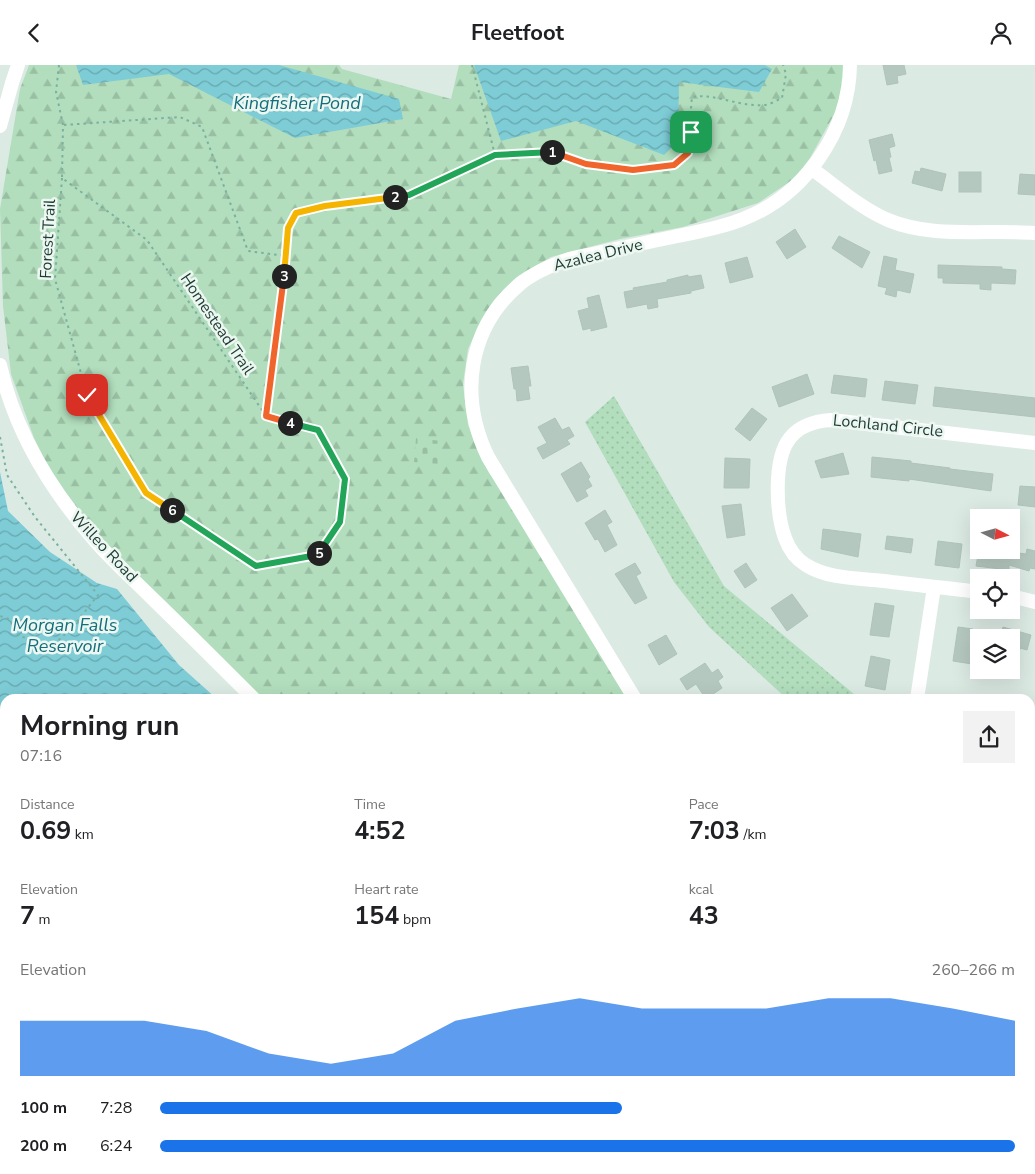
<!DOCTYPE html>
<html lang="en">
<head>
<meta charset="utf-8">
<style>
	:root { --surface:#fff; --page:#f2f2f2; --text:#202124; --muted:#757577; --accent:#1a73e8 }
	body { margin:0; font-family:"Nunito Sans",sans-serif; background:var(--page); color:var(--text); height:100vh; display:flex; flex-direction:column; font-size:19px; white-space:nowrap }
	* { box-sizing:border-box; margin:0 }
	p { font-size:16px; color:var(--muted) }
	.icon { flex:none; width:28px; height:28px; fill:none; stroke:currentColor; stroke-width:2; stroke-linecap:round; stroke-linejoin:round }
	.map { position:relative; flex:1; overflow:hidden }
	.drawer { position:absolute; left:0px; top:629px; width:1035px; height:481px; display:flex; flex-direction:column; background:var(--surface); border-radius:15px 15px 0 0; box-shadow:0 5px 20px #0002 }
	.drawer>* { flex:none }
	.needle { width:32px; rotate:96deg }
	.fabs { position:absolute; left:970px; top:444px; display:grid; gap:10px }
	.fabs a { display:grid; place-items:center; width:50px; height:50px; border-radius:0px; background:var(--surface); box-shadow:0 5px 20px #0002; font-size:25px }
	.pin { position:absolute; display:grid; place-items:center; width:42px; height:42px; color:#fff; margin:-21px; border-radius:10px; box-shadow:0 2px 8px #0006 }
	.km { position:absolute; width:25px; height:25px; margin:-12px; border-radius:50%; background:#222; color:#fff; font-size:14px; line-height:25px; text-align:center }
	.round { display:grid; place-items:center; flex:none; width:52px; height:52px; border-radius:0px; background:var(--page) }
	.overview { display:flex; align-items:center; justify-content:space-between; height:85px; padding:0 20px }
	h1 { font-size:28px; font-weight:700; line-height:38px }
	.stats { display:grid; grid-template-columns:repeat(3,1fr); gap:8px; height:85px; padding:5px 20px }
	.stats div { display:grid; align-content:center }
	.stats b { font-size:25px; font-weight:700 }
	.stats small { font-size:14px; font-weight:400 }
	.stats p { font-size:14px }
	.chart { height:140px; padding:10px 20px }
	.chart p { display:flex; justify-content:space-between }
	.chart svg { width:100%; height:90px; margin-top:5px; fill:var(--accent); opacity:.7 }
	ul { padding:0 20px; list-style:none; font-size:16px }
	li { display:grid; grid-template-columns:80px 60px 1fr; align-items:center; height:38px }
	li i { height:12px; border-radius:6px; background:var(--accent) }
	header { display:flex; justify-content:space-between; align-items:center; height:65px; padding:0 20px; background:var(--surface); font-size:22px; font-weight:700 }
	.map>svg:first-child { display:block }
</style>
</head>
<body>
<header><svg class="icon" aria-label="back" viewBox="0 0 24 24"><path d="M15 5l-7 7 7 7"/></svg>Fleetfoot<svg class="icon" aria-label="person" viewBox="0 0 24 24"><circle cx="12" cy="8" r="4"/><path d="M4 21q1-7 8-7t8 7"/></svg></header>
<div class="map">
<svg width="1035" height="1109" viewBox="0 0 1035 1109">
	<defs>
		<pattern id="green-dots" width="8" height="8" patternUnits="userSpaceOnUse" patternTransform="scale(1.25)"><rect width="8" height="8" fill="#b2debd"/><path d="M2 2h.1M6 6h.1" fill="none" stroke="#99bfa3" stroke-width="1.8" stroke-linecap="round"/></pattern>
		<pattern id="forest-firs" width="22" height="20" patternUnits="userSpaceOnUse" patternTransform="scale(1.25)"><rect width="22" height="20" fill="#b2debd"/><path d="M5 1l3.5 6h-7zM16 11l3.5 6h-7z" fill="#99bfa3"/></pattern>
		<pattern id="wetland-marsh" width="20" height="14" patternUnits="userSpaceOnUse" patternTransform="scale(1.25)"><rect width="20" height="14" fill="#b2debd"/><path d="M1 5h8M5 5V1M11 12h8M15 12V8" fill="none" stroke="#99bfa3"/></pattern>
		<pattern id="cemetery-stones" width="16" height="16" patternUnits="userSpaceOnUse" patternTransform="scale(1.25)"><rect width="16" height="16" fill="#b2debd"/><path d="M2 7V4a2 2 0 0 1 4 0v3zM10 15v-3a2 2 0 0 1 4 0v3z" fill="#99bfa3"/></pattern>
		<pattern id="water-waves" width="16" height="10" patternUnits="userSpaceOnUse" patternTransform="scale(1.25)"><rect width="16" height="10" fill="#7eccd6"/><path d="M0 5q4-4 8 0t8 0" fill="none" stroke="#67a7ae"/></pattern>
	</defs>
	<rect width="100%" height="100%" fill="#dceae4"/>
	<path fill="#cbdad3" d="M1030,975L1035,976V1109H688L690,1105H1030Z"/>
	<path fill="url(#green-dots)" d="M614,331L724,521L860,634H787L709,562L674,517L585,357Z"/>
	<g fill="url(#forest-firs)">
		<path d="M29,0H339L342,4L451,34L459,0H848L836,46L810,93L794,114L758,138L683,162L620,174L551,192L518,211L495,234L483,253L468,284L463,319L468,360L477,384L489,408L542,481L630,634H263L99,480L74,454L34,373L11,309L3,241L0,144L20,24Z"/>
		<path d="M0,909C11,926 6,965 0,984Z"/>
	</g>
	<path fill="url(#wetland-marsh)" d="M246,1105H658L656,1109H234Z"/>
	<path fill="url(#cemetery-stones)" d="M416,373L441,376L438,399L414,397Z"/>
	<path fill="#b2debd" d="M1030,988C1035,1002 1033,1030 1030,1046Z"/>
	<g fill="url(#water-waves)">
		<path d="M76,0H279L399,34L403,54L295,73L169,9L83,20Z"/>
		<path d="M474,0H765L772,4L759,27L679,17L678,76L664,90L576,56L501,76Z"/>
		<path d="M0,407L8,446L50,487L97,518L117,524L179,600L217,634H5V917L0,909Z"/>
		<path d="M5,967V1105H246L234,1109H0V984Z"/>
	</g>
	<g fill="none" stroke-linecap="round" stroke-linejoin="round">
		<path stroke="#7eccd6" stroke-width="3" d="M718,1105L738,1109"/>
	</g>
	<g fill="#b5c8bf" stroke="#aec4bb">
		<path d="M883,0H904L906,9L897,11L898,18L887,20Z"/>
		<path d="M892,69L895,81L889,83L891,92L889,93L892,106L879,109L876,95L874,96L869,75Z"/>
		<path d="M921,103L946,109L942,126L912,118L915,106L920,107Z"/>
		<rect x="959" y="107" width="22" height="20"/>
		<path d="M1020,109L1035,110V130L1018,129Z"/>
		<path d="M795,164L806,182L787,194L776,177Z"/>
		<path d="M839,171L870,187L862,203L832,183Z"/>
		<path d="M884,191L897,194L895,205L914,209L910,228L897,225L896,232L885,229L887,223L878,221Z"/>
		<path d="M747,192L753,212L730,218L725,198Z"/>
		<path d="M938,200L1002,202V204L1016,205L1015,219L991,218V225L980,224V219L943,218V213H938Z"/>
		<path d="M688,210V212L701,210L704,223L691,226V228L657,234L658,242L648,244L647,239L627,243L624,227L634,225L633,223L667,217V215Z"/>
		<path d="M599,230L607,262L591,266V263L583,265L578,246L589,243L587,233Z"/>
		<path d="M528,301L531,321H528L530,334L517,336L516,324H514L511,303Z"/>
		<path d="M807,309L814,329L779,342L772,322Z"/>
		<path d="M834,310L867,314L865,332L831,328Z"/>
		<path d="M885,316L918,320L915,339L882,335Z"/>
		<path d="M935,322L1035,333V352L933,341Z"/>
		<path d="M752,343L767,354L750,376L735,364Z"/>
		<path d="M555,353L562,365L569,362L574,371L567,375L570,379L543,394L537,383L547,378L538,362Z"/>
		<path d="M843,388L849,409L821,413L815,396Z"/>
		<path d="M872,392L911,396V398L950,403V404L993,409L991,426L909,414V416L871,412Z"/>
		<path d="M725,393L750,394L749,423H724Z"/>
		<path d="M581,397L590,412L588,414L592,421L585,425L588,431L577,437L561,409Z"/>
		<path d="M1020,421L1035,422V442L1018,440Z"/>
		<path d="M741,439L745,470L727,473L722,441Z"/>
		<path d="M605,445L612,457L607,460L617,480L605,487L598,474L595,475L585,458Z"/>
		<path d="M823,464L861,469L858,492L821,484Z"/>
		<path d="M887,471L913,474L911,488L885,484Z"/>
		<path d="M938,476L962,479L959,503L935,500Z"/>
		<path d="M1027,484L1035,486V504L1030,503L1029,506L1009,500V505L976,501L979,485H996L1026,489Z"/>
		<path d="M635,498L641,508L636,511L647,533L635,539L615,509Z"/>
		<path d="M746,498L757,515L745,523L734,506Z"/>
		<path d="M792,529L808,551L787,566L771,543Z"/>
		<path d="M875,538L894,541L889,572L870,570Z"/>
		<path d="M958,562L973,564V574H975L972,599L953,596Z"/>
		<path d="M1003,562L1031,570L1027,585L1020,583L1019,589L1011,587V572H1000Z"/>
		<path d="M666,570L677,589L659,600L648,580Z"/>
		<path d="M871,591L890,595L885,625L865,621Z"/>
		<path d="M705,598L712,608L718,604L723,612L718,616L722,623L706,634L696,619L687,625L680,614Z"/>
	</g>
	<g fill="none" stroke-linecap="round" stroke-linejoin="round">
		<g stroke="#79b19e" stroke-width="2" stroke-dasharray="2.5 4" stroke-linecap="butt">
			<path d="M59,0L56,27L63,60L62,113L147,175L266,351L286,191"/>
			<path d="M472,0L495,90L554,87L586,99L633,105L674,100L688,88C690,69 690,51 692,32C715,28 739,42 764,40C770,40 777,35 782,33L786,9L783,0"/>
			<path d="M64,60L180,52L202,62L248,186L286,191L288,163L296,148L325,141L409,130L495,90"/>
			<path d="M62,113L55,214L87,330L146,428L256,501L317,490L340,457L345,414L318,365L266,351"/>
			<path d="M0,372L7,410L35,452L98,530L71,564L53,580L19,571L9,554L0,551"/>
			<path d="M1030,972L1035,973"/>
		</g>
		<g stroke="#fff" stroke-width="14">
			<path d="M0,61L12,18L18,0"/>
			<path d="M812,104C836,121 860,143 888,155C933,174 987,164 1035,168"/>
			<path d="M0,300C15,368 52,427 97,478C115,498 135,516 154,535C188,568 221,601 254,634"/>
			<path d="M979,527C947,523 915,520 884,516C858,513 828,514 806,500C796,494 789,484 785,473C776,448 773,394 790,373C800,360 816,356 831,355L1035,378"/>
			<path d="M1011,531L1035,537"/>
			<path d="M635,634L488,392C459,332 467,263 521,218C535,207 552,200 569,194C603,187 638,179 673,172C697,167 721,163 743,154C805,130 849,66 850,0"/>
			<path d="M917,634L934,522"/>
			<path d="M1030,955L1035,956"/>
			<path d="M1030,1086L1035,1071"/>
			<path d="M677,1109L679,1105"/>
			<path d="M1022,1109L1023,1105"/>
		</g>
	</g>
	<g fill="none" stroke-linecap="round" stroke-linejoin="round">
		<g stroke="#fff" stroke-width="10">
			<path id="split-1" d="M552,87L586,99L633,105L674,100L688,88L691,67"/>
		</g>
		<g stroke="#fff" stroke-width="10">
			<path id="split-2" d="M395,132L409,130L495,90L552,87"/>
		</g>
		<g stroke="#fff" stroke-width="10">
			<path id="split-3" d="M284,211L288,163L296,148L325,141L395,132"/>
		</g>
		<g stroke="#fff" stroke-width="10">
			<path id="split-4" d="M284,211L266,351L290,358"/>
		</g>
		<g stroke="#fff" stroke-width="10">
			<path id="split-5" d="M290,358L318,365L345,414L340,457L319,488"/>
		</g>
		<g stroke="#fff" stroke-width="10">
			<path id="split-6" d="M172,445L256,501L317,490L319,488"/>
		</g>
		<g stroke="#fff" stroke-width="10">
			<path id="split-7" d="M87,330L146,428L172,445"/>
		</g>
		<use href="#split-1" stroke="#f0652b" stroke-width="6"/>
		<use href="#split-2" stroke="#22a559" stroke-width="6"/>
		<use href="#split-3" stroke="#f5b400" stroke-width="6"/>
		<use href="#split-4" stroke="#f0652b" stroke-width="6"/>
		<use href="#split-5" stroke="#22a559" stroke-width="6"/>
		<use href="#split-6" stroke="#22a559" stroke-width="6"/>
		<use href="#split-7" stroke="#f5b400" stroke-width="6"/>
	</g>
	<g text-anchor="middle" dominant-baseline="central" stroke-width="5" stroke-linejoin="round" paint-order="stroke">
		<g font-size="16" fill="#1d3b32" stroke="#edf7f2">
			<text transform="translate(48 174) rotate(-87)">Forest Trail</text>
			<text transform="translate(598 190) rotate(-14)">Azalea Drive</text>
			<text transform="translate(217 259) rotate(56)">Homestead Trail</text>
			<text transform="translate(888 361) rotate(6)">Lochland Circle</text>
			<text transform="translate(104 482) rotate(47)">Willeo Road</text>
		</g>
		<g font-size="18" font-style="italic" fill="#126e7c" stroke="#edf7f2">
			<text x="297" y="38">Kingfisher Pond</text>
			<text x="65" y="560">Morgan Falls<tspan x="65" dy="21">Reservoir</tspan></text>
		</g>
	</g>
</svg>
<div class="fabs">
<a><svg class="needle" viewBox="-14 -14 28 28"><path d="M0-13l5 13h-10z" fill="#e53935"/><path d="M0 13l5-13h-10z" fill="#757577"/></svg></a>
<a><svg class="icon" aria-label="locate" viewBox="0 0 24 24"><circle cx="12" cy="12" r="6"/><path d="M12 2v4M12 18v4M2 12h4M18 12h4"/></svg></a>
<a><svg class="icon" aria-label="layers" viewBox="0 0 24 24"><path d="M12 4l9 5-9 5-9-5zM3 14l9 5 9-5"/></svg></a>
</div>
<div class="pin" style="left:691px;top:67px;background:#1e9e55"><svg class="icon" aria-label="arrive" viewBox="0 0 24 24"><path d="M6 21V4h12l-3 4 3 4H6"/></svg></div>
<div class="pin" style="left:87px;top:330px;background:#d93025"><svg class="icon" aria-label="check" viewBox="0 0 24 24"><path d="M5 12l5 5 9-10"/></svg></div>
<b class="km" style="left:552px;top:87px">1</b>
<b class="km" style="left:395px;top:132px">2</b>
<b class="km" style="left:284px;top:211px">3</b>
<b class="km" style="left:290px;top:358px">4</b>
<b class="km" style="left:319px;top:488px">5</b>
<b class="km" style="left:172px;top:445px">6</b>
<section class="drawer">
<div class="overview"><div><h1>Morning run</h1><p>07:16</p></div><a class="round"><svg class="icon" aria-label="share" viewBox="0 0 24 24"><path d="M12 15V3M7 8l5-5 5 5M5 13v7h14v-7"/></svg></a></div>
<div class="stats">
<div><p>Distance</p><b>0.69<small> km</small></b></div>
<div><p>Time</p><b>4:52</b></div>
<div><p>Pace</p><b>7:03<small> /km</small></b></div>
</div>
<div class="stats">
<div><p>Elevation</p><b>7<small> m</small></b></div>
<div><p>Heart rate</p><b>154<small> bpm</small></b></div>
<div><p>kcal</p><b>43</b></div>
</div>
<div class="chart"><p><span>Elevation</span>260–266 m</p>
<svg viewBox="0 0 160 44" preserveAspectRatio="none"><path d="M0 44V17L10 17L20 17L30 22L40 33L50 38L60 33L70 17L80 11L90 6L100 11L110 11L120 11L130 6L140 6L150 11L160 17V44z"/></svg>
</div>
<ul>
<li><b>100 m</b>7:28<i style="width:54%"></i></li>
<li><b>200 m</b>6:24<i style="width:100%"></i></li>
</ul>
</section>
</div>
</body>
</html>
